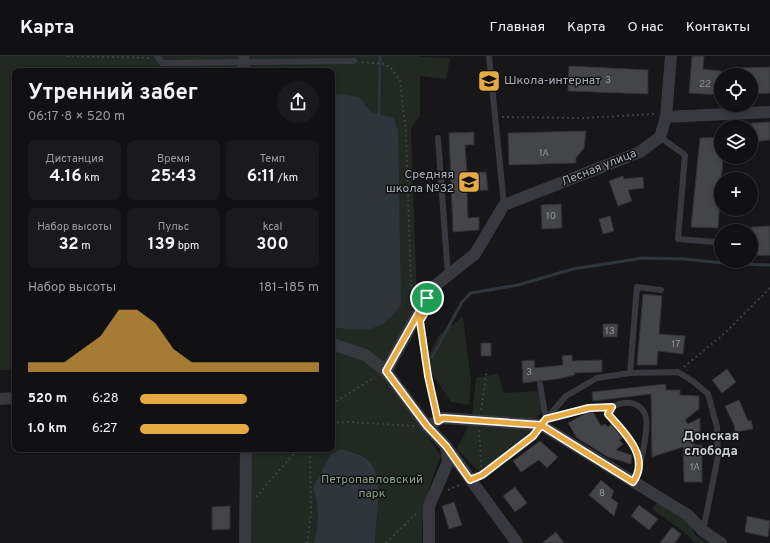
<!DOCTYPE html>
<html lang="ru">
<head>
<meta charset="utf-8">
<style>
	:root { --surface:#111113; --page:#1a1a1c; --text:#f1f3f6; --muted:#9c9da0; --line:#303133; --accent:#e5aa43 }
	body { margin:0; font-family:Overpass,sans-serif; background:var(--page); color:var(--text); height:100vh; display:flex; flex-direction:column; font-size:15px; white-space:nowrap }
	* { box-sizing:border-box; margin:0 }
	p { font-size:13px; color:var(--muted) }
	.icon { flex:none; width:22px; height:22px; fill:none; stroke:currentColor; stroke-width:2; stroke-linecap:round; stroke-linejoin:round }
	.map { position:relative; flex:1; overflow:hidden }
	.side { position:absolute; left:12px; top:12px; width:323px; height:384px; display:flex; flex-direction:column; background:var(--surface); border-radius:8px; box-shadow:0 2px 6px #0003,0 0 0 1px var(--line) }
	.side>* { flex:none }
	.fabs { position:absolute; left:714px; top:12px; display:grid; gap:8px }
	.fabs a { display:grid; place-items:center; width:44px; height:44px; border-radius:50%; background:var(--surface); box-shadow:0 2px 6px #0003,0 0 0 1px var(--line); font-size:20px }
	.pin { position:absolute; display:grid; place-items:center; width:34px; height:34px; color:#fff; margin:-17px; border:2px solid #fff; border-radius:50%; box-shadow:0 1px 4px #0007 }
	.round { display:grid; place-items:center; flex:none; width:42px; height:42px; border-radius:21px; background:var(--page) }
	.headline { display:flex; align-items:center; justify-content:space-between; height:68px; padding:0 16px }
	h1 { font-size:22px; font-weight:700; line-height:30px }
	.figures { display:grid; grid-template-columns:repeat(3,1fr); gap:6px; height:68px; padding:4px 16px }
	.figures div { display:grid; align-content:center; border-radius:8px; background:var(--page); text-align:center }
	.figures b { font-size:17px; font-weight:700 }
	.figures small { font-size:11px; font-weight:400 }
	.figures p { font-size:11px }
	.chart { height:112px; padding:8px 16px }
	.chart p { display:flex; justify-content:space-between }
	.chart svg { width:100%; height:72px; margin-top:4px; fill:var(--accent); opacity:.7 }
	ul { padding:0 16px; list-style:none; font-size:13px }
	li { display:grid; grid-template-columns:64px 48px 1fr; align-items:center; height:30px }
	li i { height:10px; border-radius:5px; background:var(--accent) }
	header { display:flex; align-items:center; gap:24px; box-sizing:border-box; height:56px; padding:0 20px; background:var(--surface); border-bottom:1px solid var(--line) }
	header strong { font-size:19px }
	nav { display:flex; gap:22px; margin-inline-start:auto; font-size:14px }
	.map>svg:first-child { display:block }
</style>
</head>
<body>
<header>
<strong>Карта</strong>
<nav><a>Главная</a><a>Карта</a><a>О нас</a><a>Контакты</a></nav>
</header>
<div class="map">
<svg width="770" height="487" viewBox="0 0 770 487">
	<rect width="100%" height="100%" fill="#171719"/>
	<g fill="#212922">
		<path d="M0,0H420V1L450,2L446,23L420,20V60L411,72L417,249L391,326L441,400C429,428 421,456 422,487H247L249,393H332V15H15V314H0Z"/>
		<path d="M463,261L471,326L469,349L451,346L429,314L428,300L440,278Z"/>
		<path d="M498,318L504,337L538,335L542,356L533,365L472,360L476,322Z"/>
		<path d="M468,370L537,374L540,381L486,422L457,393Z"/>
		<path d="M657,447L688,463L695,479L707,487H695L684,476L652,453Z"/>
	</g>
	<g fill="#2e363c">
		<path d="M338,38L359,41L371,56L394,62L398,75L401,249C377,280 368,273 332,272V40Z"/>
		<path d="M342,393C349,396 364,399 370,406C386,425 374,464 375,487H314C319,465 320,454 313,432L331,398Z"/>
	</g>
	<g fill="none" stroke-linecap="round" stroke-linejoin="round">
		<g stroke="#2e363c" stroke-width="3">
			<path d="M379,58L380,0"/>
			<path d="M432,301L462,246L471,237L518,229L573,213L643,202L684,203L733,208L770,209"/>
		</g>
	</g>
	<g fill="#444549" stroke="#313135">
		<path d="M692,0H704L703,13L721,15V39L689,37Z"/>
		<path d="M569,10L648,14V38L568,35Z"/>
		<path d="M770,11V37L751,38V19H734V12Z"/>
		<path d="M770,66V84L751,86V67Z"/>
		<path d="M586,75L584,92L576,102V107L509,109L508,77Z"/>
		<path d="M474,76V89H465L467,117L486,116L488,134L467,135L468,162L479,161V174L453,176L449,77Z"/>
		<path d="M721,81V101H723L718,172L691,171L700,82Z"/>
		<path d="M623,120L624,123L643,121L644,132L628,134L632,145L618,150L609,125Z"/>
		<path d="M561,148L562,172L542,173L541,149Z"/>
		<path d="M610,160L614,175L603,178L599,163Z"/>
		<path d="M770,170V199L751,200V171Z"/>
		<path d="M643,238L662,240L659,278L685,280L683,298L658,295L657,309H637Z"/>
		<path d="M603,268H618L617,281H603Z"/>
		<rect x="481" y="287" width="10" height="13"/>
		<path d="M572,299V305L602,304V316L574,317L575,319L557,323L523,327L522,305L534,304L535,312L563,309L562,300Z"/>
		<path d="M727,313L736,326L722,337L712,324Z"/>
		<path d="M666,328V334H680V339L699,340V353L685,364L688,368L700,362V383L694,384V389H702V426H684L683,391L652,401L651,338L593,345L592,336Z"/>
		<path d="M739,344L748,365L751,364L753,373L735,376L734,369L725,350Z"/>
		<path d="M593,356L601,370L605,368L608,371L611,368L622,382L619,384L623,388L616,394L632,399L631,408L608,401L577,382L568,367L586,357Z"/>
		<path d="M540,385L558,401L547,412L539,404L521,416L513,405Z"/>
		<path d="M601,424L614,435L611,442L618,447L614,460L589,439Z"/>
		<path d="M515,431L527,447L515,456L503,440Z"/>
		<path d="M454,446L462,469L449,473L442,450Z"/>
		<path d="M639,449L658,463L649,474L631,460Z"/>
		<path d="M230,450V473L212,474V451Z"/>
		<path d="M747,460L770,465L768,481L745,476Z"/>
		<path d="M672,471L681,478L675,487H660Z"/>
		<path d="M556,476L564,487H542Z"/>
	</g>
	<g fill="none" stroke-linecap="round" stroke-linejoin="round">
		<g stroke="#3f4045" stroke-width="2" stroke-dasharray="2 3" stroke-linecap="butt">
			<path d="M67,0L150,2"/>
			<path d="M362,6L384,8L392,13L400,25L406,77L411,229L418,235"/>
			<path d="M502,61L583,62L655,58"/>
			<path d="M421,274L428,320L436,354"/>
			<path d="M684,311L725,277L770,232"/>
			<path d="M332,348L375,321"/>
			<path d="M481,354L487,314"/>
			<path d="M332,367L350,366L414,370"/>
			<path d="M479,374L482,419"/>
			<path d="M257,397L265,393"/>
			<path d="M481,419L533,380"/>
			<path d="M448,434L461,428"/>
			<path d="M256,441L298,393"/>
			<path d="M307,487L311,457L310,393"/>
			<path d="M386,487L418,456"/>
		</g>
		<g stroke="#38393e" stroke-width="6">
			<path d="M157,0L162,7L354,5"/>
			<path d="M489,0L504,149"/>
			<path d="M660,81L685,99L678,183L715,186"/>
			<path d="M438,82L448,220"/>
			<path d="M630,317L637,231L661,234"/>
			<path d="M540,328L546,363L589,352L612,351"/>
			<path d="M541,369L566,340L597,322L630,317L678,316L694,326L708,338L717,371L718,400L703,475"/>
			<path d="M633,426C640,415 651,367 644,356C636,342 615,345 608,357L633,389L640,407"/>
		</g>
		<g stroke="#38393e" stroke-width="12">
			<path d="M243,15L244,0"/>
			<path d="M666,61L770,56"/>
			<path d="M332,288L365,299L386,315L427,370L446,390L517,487"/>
			<path d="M386,315L432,232L475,198L504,149L640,96L660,81L666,61L671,0"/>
			<path d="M0,343L15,342"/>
			<path d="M427,370L443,362L541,369L688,459L703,475L721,487"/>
			<path d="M245,487L246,393"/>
			<path d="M429,487V450L448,406L446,391"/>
		</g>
	</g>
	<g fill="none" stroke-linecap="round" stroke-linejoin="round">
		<g stroke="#fff" stroke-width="8">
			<path id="route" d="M427,242L429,250L420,265L428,320L438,365L443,362L541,369L633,426C651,401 624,376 608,358L612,351L589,352L546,363L533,380L482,419L470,424L446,390L427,370L386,315L427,242"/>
		</g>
		<use href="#route" stroke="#e5aa43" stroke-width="5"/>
	</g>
	<defs>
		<g id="school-square" transform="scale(1.15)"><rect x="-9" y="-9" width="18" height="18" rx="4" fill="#e5aa43" stroke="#121214"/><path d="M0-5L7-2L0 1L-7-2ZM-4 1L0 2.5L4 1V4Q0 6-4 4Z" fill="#111"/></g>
	</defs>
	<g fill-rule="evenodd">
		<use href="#school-square" x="489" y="25"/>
		<use href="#school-square" x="469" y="126"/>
	</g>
	<g text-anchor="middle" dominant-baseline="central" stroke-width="3" stroke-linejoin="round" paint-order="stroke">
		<g font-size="10" fill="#90949c">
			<text x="608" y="24">3</text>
			<text x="705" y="28">22</text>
			<text x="544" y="97">1А</text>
			<text x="551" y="160">10</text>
			<text x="610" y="275">13</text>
			<text x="676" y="288">17</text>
			<text x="529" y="316">3</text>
			<text x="695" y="411">1А</text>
			<text x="602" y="437">8</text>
		</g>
		<g font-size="12" fill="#aaafb8" stroke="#121214" text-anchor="start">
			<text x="504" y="25">Школа-интернат</text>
			<text x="454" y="119" text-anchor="end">Средняя<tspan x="454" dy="14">школа №32</tspan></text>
		</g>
		<g font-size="12" fill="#aaafb8" stroke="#121214">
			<text transform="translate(599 112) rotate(-22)">Лесная улица</text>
		</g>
		<g font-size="12" fill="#83a184" stroke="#121214">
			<text x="372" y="424">Петропавловский<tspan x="372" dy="14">парк</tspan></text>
		</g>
		<g font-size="13" font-weight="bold" fill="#cbced4" stroke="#121214">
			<text x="711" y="381">Донская<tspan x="711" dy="15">слобода</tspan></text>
		</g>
	</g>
</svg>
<div class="fabs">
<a><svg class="icon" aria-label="locate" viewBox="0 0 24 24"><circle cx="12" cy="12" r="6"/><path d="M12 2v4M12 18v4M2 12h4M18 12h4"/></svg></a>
<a><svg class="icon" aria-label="layers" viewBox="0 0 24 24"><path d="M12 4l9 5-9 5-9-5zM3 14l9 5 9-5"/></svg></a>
<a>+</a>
<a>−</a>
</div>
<div class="pin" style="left:427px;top:242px;background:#1e9e55"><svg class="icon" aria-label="arrive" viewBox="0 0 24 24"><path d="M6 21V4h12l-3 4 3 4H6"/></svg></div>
<section class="side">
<div class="headline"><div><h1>Утренний забег</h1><p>06:17 · 8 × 520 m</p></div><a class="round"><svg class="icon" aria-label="share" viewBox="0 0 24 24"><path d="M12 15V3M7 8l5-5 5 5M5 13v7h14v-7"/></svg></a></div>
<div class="figures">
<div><p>Дистанция</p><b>4.16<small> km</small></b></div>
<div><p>Время</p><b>25:43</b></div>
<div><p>Темп</p><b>6:11<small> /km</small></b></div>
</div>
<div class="figures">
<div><p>Набор высоты</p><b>32<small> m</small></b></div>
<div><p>Пульс</p><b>139<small> bpm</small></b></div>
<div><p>kcal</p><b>300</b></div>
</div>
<div class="chart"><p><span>Набор высоты</span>181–185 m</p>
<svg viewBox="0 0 160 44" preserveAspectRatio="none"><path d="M0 44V38L10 38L20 38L30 30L40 22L50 6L60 6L70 14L80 30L90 38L100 38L110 38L120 38L130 38L140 38L150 38L160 38V44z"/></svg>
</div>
<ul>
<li><b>520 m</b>6:28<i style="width:60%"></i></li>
<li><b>1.0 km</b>6:27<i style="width:61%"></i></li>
</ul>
</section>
</div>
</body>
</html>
